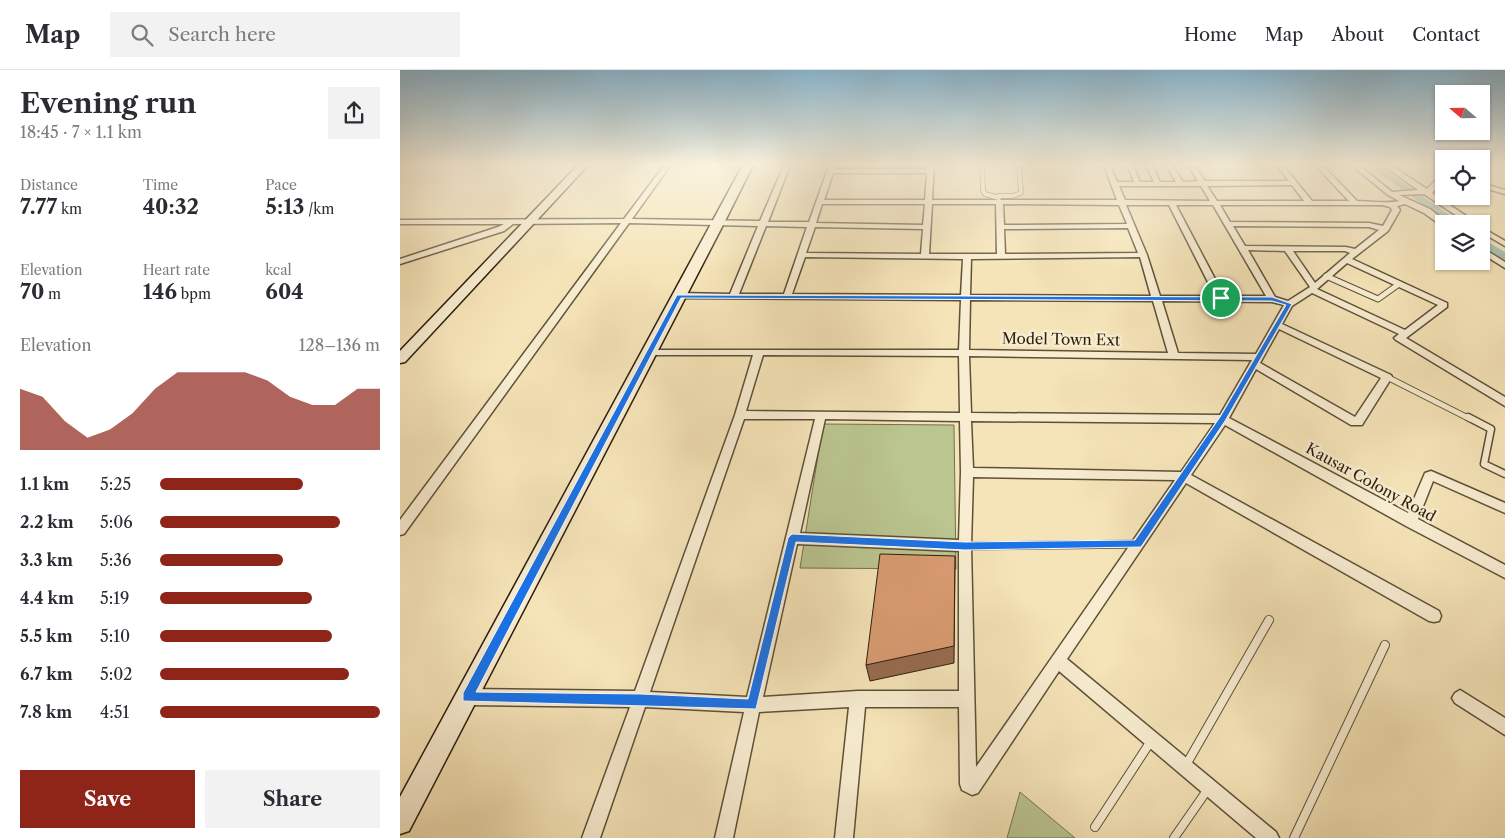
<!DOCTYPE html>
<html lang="en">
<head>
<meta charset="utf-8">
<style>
	:root { --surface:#fff; --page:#f2f2f3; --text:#2b2b33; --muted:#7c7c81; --line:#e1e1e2; --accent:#8f2418 }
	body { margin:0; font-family:"Libre Caslon Text",serif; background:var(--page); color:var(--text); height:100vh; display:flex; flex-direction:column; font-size:19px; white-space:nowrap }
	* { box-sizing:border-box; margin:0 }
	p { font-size:16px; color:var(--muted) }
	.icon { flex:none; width:28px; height:28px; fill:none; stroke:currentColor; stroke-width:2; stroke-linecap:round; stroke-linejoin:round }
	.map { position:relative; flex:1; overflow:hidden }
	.drawer { display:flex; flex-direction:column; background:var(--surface); width:400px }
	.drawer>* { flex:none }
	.needle { width:32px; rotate:290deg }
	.tools { position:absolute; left:1035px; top:15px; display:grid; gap:10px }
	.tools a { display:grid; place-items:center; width:55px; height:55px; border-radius:0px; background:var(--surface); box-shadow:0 1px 4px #0004; font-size:25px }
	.pin { position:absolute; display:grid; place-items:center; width:42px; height:42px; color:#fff; margin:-21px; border:2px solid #fff; border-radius:50%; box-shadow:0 1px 5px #0007 }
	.round { display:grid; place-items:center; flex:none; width:52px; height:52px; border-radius:0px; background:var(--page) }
	.overview { display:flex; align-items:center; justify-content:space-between; height:85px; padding:0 20px }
	h1 { font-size:28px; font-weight:700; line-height:38px }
	.metrics { display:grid; grid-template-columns:repeat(3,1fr); gap:8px; height:85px; padding:5px 20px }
	.metrics div { display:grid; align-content:center }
	.metrics b { font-size:21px; font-weight:700 }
	.metrics small { font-size:14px; font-weight:400 }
	.metrics p { font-size:14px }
	.chart { height:140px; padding:10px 20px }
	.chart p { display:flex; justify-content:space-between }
	.chart svg { width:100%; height:90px; margin-top:5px; fill:var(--accent); opacity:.7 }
	.cta { display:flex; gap:10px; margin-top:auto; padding:10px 20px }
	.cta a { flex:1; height:58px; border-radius:0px; background:var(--accent); color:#fff; font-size:20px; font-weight:700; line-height:58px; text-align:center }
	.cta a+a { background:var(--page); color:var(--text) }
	ul { padding:0 20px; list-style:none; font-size:16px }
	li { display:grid; grid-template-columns:80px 60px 1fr; align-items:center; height:38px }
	li i { height:12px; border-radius:6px; background:var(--accent) }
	header { display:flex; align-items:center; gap:30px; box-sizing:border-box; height:70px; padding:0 25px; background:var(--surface); border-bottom:1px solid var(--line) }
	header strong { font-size:24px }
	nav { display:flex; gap:28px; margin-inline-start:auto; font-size:18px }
	.search { width:350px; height:45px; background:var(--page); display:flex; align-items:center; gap:12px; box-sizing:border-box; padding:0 18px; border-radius:0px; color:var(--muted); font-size:19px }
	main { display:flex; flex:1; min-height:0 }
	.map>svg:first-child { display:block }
</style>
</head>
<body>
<header>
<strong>Map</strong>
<div class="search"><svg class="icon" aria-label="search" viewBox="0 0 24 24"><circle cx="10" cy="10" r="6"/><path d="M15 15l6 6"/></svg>Search here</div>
<nav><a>Home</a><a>Map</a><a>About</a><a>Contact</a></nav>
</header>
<main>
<section class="drawer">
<div class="overview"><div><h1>Evening run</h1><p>18:45 · 7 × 1.1 km</p></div><a class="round"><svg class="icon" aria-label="share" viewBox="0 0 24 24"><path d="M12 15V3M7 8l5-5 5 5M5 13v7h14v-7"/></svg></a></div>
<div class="metrics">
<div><p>Distance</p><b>7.77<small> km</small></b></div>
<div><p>Time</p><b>40:32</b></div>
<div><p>Pace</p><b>5:13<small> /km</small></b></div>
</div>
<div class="metrics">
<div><p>Elevation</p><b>70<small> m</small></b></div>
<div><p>Heart rate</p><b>146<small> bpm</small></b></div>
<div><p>kcal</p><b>604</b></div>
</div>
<div class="chart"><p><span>Elevation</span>128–136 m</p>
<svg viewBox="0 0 160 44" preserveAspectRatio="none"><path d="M0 44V14L10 18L20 30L30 38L40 34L50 26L60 14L70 6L80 6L90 6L100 6L110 10L120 18L130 22L140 22L150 14L160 14V44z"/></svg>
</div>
<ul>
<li><b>1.1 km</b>5:25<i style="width:65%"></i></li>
<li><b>2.2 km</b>5:06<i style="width:82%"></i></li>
<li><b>3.3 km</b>5:36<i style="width:56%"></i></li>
<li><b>4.4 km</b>5:19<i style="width:69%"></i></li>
<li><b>5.5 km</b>5:10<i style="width:78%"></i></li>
<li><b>6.7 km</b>5:02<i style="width:86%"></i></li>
<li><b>7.8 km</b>4:51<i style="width:100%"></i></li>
</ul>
<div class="cta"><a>Save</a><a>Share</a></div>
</section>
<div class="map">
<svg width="1105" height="768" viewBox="0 0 1105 768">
	<rect width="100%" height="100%" fill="#f5e4b8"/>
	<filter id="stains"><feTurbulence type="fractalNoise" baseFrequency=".004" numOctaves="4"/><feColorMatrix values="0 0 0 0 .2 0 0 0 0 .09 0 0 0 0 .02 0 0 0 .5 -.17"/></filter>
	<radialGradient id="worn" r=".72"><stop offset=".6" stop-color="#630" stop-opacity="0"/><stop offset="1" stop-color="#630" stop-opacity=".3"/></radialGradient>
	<g fill="#bac590" stroke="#73724e">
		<path d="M423,354L554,355L556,499L400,498Z"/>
		<path d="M620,722L675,768H607Z"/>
	</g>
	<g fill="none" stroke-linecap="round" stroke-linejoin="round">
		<g fill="#9dbeb4" fill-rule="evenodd">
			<path d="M965,93H975L1062,154H1050Z"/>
			<path d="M1081,168L1105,182V190L1081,176Z"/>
		</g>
		<g stroke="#5e5037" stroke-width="5.5">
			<g id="lane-far3">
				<path d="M582,93L583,121L585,124L599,128"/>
				<path d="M598,126H613L621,123L619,93"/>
			</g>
		</g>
		<g stroke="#5e5037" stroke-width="7">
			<g id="lane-far2">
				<path d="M926,206L978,229L999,214"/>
				<path d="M987,307L1070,349"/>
			</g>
		</g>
		<g stroke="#5e5037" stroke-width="9">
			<g id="lane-far1">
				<path d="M1068,347L1091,359L1084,394L1105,404"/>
				<path d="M565,476L738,474"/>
			</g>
		</g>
		<g stroke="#5e5037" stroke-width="10">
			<g id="lane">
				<path d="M786,695L869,550"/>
				<path d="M695,757L751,671"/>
				<path d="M774,768L808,719"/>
				<path d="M894,768L985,575"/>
			</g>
		</g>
		<g stroke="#5e5037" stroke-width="3">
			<g id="street">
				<path d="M266,93H272L232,149L360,151L385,93H391L368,152H409L430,93H436L434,99H527L528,93H534L532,130H717L703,93H709L717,112H734L726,93H732L740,112H754L745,93H751L760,112H776L765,93H771L783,112L798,111L787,93H793L805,111H889L875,93H881L912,131H949L913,93H920L957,131C970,131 987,134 999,131L988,125L949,93H956L992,122L1018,120L980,93H987L1027,119L1044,102V109L1032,123L1078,154H1069L1024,124L999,125L1030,139L1049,154L1042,156L1024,143L1005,134L997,136L1000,140L988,161L952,189L1047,233V237L1006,268L1105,327V336L996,270L994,268L999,264L912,223L892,236L882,254L991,305L992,307L962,355H951L856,299L829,348L1008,443L1025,403L1031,401L1105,433V443L1033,411L1018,449L1105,495V508L1006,456L825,355L791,405L1039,541L1041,546L1039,551L1034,552L1029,551L786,413L667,589L876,762L879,768H856L659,601L578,723L572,725L562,720L560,714L559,637H465L453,768H435L449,637L359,642L333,768H315L344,642L245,637L200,768H182L230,637L67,635L62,632L59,627L62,622L67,619L235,621L335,345L353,285H249L246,284V280H559L561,230L276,228V224L279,223L330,224L358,156L229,153L4,464L0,465V450L221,153L113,154L104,161L0,194V189L98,157L104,154H0V150L224,149ZM433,103H527L525,130H424ZM892,115L904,131H817L807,116ZM719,116H801L810,131L725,130ZM422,134H525L523,155L416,153ZM532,134H596L597,184H529ZM603,134L719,135L727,154L604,155ZM726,135H769L815,226H760L747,185ZM776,135H813L866,226H824ZM820,135H982L990,137L992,140L983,156L969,153L830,152ZM366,156L407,157L384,224H339ZM833,156L969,157L979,160L955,179L946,177L845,176ZM415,157L523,159L521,184L406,183ZM728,158L738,183L605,184L604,159ZM848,180L885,181L910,217L888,231L875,227ZM893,181H945L950,183L915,213ZM405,187L563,189L561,225L392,224ZM740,187L751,226L570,225L571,189ZM947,193L1038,235L1005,260L917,219ZM570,230L753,231L768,283L569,280ZM762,231L872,232L884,235L856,284L778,283ZM879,259L981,308L955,347L860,293ZM363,285L559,286L560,343L346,341ZM569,286L852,290L820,345L571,343ZM344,349H415L347,627L250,622ZM425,349L560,351L561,402L559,470L400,463ZM571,351L815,353L781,402L573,398ZM573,407L775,410L576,697L571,476ZM397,474L559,481V621H458L363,627Z"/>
				<path d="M1040,93H1044V96Z"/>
				<path d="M1101,93H1105V95L1102,94Z"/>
				<path d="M1081,113L1105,120V124L1081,117Z"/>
				<path d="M1081,157L1105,171V176L1081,162Z"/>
				<path d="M1081,177L1105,192V198L1081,183Z"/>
				<path d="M1060,620L1105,648V665L1055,633L1052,628L1055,623Z"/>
			</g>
		</g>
		<g stroke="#2c1e0c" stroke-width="3">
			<g id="secondary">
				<path d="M180,93H190L5,292L0,293V281Z"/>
				<path d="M344,93H354L324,153L9,761L0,764V727Z"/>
			</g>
		</g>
		<use href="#lane-far3" stroke="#f8edd1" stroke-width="4"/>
		<use href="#lane-far2" stroke="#f8edd1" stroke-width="5"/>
		<use href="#lane-far1" stroke="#f8edd1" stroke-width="6"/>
		<use href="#lane" stroke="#f8edd1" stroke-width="8"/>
		<use href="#street" fill="#f8edd1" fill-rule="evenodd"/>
		<use href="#secondary" fill="#f8edd1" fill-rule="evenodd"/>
	</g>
	<path fill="#986c50" stroke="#2c1e0c" d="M555,486L554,593L470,611L466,595Z"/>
	<path fill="#d99b72" stroke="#2c1e0c" d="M480,484L555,486L554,576L466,595Z"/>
	<linearGradient id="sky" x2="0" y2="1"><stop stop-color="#8ab8d3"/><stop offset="0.47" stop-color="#faf3df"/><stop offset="1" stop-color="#faf3df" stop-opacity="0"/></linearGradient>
	<rect width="1105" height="200" fill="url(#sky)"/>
	<path fill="#1a73e8" stroke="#fff" fill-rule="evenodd" d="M277,225L872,227L892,234L825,351L741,477L565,480L396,472L356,639L63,631V623ZM281,228L872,231L886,235L820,347L735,470L565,472L392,464L388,468L348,629L241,624L76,622Z"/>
	<g text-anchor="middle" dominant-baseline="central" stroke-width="5" stroke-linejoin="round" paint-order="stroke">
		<g font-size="15" fill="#2c1e0c" stroke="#f8edd1">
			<text transform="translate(661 269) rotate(1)">Model Town Ext</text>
			<text transform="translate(971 412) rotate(29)">Kausar Colony Road</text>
		</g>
	</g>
	<rect width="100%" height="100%" filter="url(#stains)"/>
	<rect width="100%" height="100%" fill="url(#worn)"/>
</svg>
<div class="tools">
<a><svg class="needle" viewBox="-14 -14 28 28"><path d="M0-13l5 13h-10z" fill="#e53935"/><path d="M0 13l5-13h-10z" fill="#7c7c81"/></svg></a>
<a><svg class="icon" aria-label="locate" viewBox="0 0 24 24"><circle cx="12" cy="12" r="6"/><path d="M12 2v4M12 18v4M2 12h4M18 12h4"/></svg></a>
<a><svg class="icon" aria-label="layers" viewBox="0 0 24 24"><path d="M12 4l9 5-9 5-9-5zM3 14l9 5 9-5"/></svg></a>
</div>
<div class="pin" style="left:821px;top:228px;background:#1e9e55"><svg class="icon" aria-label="arrive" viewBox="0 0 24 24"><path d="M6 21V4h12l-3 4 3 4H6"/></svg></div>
</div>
</main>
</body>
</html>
